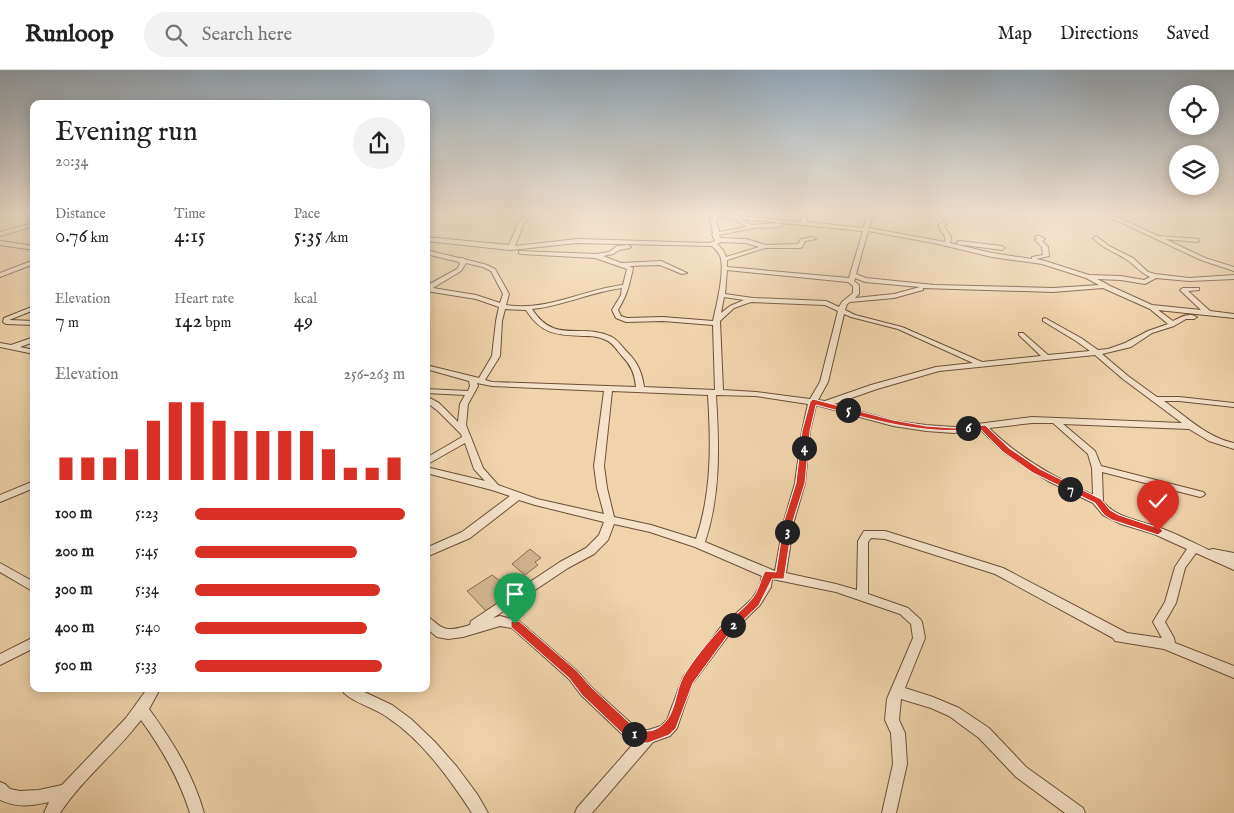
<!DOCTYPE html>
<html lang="en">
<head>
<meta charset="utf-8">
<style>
	:root { --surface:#fff; --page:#f2f2f2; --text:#222; --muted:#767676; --line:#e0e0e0; --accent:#d93025 }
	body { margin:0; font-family:"IM FELL English",serif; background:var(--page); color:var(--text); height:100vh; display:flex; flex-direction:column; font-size:19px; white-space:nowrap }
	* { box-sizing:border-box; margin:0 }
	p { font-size:16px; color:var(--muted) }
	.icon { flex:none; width:28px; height:28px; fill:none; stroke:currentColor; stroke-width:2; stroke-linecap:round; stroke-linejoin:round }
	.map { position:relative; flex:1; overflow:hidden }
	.details { position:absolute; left:30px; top:30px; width:400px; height:592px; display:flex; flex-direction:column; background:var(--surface); border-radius:10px; box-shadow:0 2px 12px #0003 }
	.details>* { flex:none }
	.fabs { position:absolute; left:1169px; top:15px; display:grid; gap:10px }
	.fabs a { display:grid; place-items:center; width:50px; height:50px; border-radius:50%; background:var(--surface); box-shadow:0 2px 12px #0003; font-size:25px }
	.pin { position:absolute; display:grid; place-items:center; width:42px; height:42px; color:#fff; margin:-51px -21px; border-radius:50% 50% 50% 0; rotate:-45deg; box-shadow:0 0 5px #0007 }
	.pin .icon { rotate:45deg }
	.km { position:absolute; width:25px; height:25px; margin:-12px; border-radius:50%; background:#222; color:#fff; font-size:14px; line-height:25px; text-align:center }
	.round { display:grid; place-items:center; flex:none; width:52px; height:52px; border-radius:26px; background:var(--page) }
	.headline { display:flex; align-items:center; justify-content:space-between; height:85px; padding:0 25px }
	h1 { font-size:28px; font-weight:600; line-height:38px }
	.figures { display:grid; grid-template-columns:repeat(3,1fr); gap:8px; height:85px; padding:5px 25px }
	.figures div { display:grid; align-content:center }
	.figures b { font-size:21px; font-weight:600 }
	.figures small { font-size:14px; font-weight:400 }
	.figures p { font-size:14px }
	.chart { height:140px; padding:10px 25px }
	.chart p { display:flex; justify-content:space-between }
	.chart svg { width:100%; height:90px; margin-top:5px; stroke:var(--accent); stroke-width:6 }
	ul { padding:0 25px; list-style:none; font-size:16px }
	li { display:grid; grid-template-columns:80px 60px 1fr; align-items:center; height:38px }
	li i { height:12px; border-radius:6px; background:var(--accent) }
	header { display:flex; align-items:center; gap:30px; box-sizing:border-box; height:70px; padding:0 25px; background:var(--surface); border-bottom:1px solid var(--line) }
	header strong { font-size:24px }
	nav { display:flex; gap:28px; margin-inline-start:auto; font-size:18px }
	.search { width:350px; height:45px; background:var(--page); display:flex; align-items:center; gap:12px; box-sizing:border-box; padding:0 18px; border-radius:28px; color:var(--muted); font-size:19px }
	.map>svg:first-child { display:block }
</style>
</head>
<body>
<header>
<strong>Runloop</strong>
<div class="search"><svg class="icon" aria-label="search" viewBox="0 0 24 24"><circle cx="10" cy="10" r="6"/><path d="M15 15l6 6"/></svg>Search here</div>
<nav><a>Map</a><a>Directions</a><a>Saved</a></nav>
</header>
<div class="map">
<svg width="1234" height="743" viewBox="0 0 1234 743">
	<rect width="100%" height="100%" fill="#f0d3ab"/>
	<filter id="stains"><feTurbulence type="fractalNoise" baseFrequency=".004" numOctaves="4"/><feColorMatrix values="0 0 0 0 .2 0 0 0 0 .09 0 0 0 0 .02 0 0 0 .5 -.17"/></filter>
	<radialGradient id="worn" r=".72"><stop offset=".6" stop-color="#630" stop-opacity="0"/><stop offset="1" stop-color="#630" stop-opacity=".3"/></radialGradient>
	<g fill="#d2b591" stroke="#896c50">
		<path d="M530,479L541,488L535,492L538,495L525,505L512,494Z"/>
		<path d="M492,505L514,521L486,541L467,521Z"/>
	</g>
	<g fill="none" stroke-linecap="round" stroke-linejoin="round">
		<g stroke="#6c4f37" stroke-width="2">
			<g id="street">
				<path d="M530,142H534L535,146L525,150L515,176L577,169L709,173L715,171L712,164L713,163L710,148L719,144L801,152L802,142H806L807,152L863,158L869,142H873L869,158L945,172V167L938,156L944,151L947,153L944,156L951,167L950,173L992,183L1032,189V187L1043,185L1042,177L1035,170L1037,169L1035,167L1036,166H1040L1045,169L1042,171L1048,177L1049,186L1036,189L1045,191L1089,205L1121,206L1144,210L1150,207C1141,203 1136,196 1127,190C1116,182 1103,179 1093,168L1096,166L1109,176L1133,188L1148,202L1155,204L1189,208L1234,205V209L1189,211L1156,208L1145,214L1121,210L1097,209L1107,214L1108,215L1152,235L1201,240L1180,220L1183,218H1199V220L1188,221L1210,241L1234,244V248L1158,240L1173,251C1181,247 1189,242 1197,247L1194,249H1186L1174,256L1152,263L1131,277L1102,284L1128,306L1157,327H1179L1234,333V337L1179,331H1164C1187,347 1206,367 1234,373V379L1209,371L1189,359L1063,354L1095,381L1101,396L1203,422L1205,424L1203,426L1200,427L1102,402L1103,432C1119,450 1141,450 1163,459C1179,465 1194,473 1209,480L1213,479L1234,483V491H1233H1234V500L1196,483L1185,498L1176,533L1165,552L1174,568L1175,573L1234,596V608L1164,579L1115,571L1113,568L995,504L885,469L871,468L868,472V524L908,538L920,549L922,552L925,568L905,618L933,627L959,638L989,658L1026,697L1083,738L1085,743H1065L1016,707L979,668L949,646L931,638L901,629L899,650L905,663L907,694L896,743H882L893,694L891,663L885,650L887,629L913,568L911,554L900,544L836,522L772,509L771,517L760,535L728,566L692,614L677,658L670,666L653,672L592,743H575L577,738L635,672L623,665L581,625L569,609L512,558L500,556L463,567L448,569L437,567L426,558V546C433,549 437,556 444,558C451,561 463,557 470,555L471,551L560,492L586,478L599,465L604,452L535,435L519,430L470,468L426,487V478L462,462L510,426L492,420L426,403V397L485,411L474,399L465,373L426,395V388L462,367L461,364L438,341L426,332V326L439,333L458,352L460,334L465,325L426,323V319L468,321L470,316L469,311L426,299V295L479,308L492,286L496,251L499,237L476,229L426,221V216L457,199L460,194L459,192L426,184V180L459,188H463L464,189L487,195L495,199L509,224L506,235C546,242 585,219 623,215L627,199L595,188L521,184L519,183V181L596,184L609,182L617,176L628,175L631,177L630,178L619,180L613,184L603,186L621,193L661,191L687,203L682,204L660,195L629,196L633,198C629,216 628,223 618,240L621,246L627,248L663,247L713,251C717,233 724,205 721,189C720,183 716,180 712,176L577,173L511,180L426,171V167L509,175L520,149L529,145ZM720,147L732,148L747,157L719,162L716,149ZM741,149L863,161L849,208L727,197V190L765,178H800L802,177L805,171L816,169L813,167L801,169L798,174L766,175L746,169L720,168L719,165L753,158L779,157L782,155L779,153L751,155ZM868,161L934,173L992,187L1042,194L1086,208L1099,215L1053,218L934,215L866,208L856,204ZM721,172L746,173L759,177L726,187L723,180L717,174ZM466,193L483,197L491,201L503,224L500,233L476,225L433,218L461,201ZM727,200L848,212L853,216V223L842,232L839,237L826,231L753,228L725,224ZM855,208L865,212L920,217L894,224L855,228L859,224V215L854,211ZM622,218L621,225L612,240L616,248L626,252L663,251L713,255L715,320L644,317C642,303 638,293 628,283C623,278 619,271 612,267C581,252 555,275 532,239C563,236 591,222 622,218ZM923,218L1053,222L1103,218L1150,239L1168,254L1148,261L1125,273L1108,279L1098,280L1081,268L1045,248L1043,249V251L1076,271L1090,281L1048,285L1023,263H1019V265L1041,286L982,292L902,257L855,245L845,240L847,234L850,232L894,228L923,220ZM724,227L744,230L730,236L721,243ZM751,232L825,235L838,241L820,312L810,329L756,322L723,320L720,251L734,238ZM505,239L526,240C541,264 556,265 583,266C591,266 598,266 606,270C613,273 617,280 622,286C631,295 635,304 636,317L492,312L485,310L500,286L502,251ZM844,244L851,247L898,259L973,293L936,297L871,315L825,331L818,330L828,312ZM1095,285L1123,309L1182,353L1032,347L954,357L926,355L894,351L834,334L877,319L939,301ZM477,313L492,316L604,321L594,396L597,418L604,444L537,429L498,415L483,398L466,355L468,334L478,316ZM612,321L708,325C711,373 712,422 696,469L651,455L614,447L607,418L604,396ZM716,325L756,326L808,334L802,361L795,413L784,451L775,501L705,472C721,424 719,375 716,325ZM816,335L893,356L926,361L954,363L980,359L1004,382L1018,392L1048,411L1093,433L1103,445L1121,454L1154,464L1187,479L1175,497L1165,532L1153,552L1162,568L1127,563L1003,498L885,461H864L858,471L857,520L836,514L786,503L794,451L805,413L810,361ZM1032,353H1053L1088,384L1092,398L1093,425C1055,408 1019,388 989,358ZM614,454L650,462L695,477L762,506L760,516L752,529L720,558L683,607L667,650L661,656L648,660H640L633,655L591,617L577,601L519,551L500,546L493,548L568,498L594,484L608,470Z"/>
				<path d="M1107,144H1111L1158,166L1199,169V171L1197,172L1165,169L1205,188L1234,197V201L1201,190L1107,146Z"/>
				<path d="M34,153V156L0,166V162Z"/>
				<path d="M0,171L34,176V180L0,175Z"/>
				<path d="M959,171L1002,176L1005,178L1002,180L957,174V172Z"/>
				<path d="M34,190V194L0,207V203Z"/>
				<path d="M34,236V240L9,250L34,251V255L6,254L3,252L4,248Z"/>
				<path d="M34,267V272L20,277L34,280V284L0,277V273L11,275Z"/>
				<path d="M34,411V418L0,432V425Z"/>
				<path d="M0,493L34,512V522L0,502Z"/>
				<path d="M34,567V578L0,595V584Z"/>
				<path d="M147,619H160L149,639C173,672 193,704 204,743H190C179,708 162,679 141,650C116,683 83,708 60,743H44L49,732C30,736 18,738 0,730V712L5,714L10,719L20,721L39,720L62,715L126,648Z"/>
				<path d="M343,619H358L392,635L411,649L435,672L457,697L477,724L488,743H472C449,708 423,671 387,647C376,639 361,635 349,627L344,623Z"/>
			</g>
		</g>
		<use href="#street" fill="#f5e2c8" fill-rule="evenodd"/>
	</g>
	<linearGradient id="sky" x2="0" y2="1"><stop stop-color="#93a8ba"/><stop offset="0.58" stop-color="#f8ebd9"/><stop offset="1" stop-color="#f8ebd9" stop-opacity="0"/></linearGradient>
	<rect width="1234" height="246" fill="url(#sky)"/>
	<path fill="#d93025" stroke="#fff" d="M813,329L893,350L926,356L954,358L985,355L1009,378L1040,399L1101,429L1110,440L1119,445L1161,459L1163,461L1158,465L1112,450L1104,445L1095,433L1033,403L1003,382L980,359C923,366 871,349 816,335L810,361L805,413L793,451L784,509H772L759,535L728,565L693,613L676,658L669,665L648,673H638L624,665L582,625L569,608L511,557V551H519L577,601L591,617L633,656C642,662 652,663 661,656C676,645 675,622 683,607C693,590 707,573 721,558C731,548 743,540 752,529C759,520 760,511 765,501L776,502L784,451L796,413L802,361L810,332Z"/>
	<rect width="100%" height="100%" filter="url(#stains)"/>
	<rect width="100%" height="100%" fill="url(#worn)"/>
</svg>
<div class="fabs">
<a><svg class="icon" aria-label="locate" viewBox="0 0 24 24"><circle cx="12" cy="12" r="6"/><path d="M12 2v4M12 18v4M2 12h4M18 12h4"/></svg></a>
<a><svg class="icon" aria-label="layers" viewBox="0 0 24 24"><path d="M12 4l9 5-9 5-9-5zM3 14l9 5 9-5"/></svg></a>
</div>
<div class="pin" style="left:515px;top:554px;background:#1e9e55"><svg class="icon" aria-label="arrive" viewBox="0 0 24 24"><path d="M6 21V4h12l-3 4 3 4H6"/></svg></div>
<div class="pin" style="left:1158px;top:461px;background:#d93025"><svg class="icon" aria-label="check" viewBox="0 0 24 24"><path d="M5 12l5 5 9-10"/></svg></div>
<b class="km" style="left:634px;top:664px">1</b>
<b class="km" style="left:733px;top:555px">2</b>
<b class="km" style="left:787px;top:462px">3</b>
<b class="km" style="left:804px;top:378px">4</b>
<b class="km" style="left:848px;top:340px">5</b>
<b class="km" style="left:968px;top:358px">6</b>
<b class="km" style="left:1070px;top:419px">7</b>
<section class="details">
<div class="headline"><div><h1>Evening run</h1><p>20:34</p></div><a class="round"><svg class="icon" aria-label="share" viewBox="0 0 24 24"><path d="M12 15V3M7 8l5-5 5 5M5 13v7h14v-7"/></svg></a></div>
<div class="figures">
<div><p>Distance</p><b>0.76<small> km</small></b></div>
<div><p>Time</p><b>4:15</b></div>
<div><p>Pace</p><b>5:35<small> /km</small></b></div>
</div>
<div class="figures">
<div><p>Elevation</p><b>7<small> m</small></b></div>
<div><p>Heart rate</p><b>142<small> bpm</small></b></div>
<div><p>kcal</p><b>49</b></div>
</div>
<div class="chart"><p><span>Elevation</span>256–263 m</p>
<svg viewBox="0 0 160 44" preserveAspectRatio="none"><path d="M5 44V33M15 44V33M25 44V33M35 44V29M45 44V15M55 44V6M65 44V6M75 44V15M85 44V20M95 44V20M105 44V20M115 44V20M125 44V29M135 44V38M145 44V38M155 44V33"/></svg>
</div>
<ul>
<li><b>100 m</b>5:23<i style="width:100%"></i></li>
<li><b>200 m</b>5:45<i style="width:77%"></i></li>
<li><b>300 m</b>5:34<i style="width:88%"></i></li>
<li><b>400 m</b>5:40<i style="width:82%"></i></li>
<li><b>500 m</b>5:33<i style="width:89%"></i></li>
</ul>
</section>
</div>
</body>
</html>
